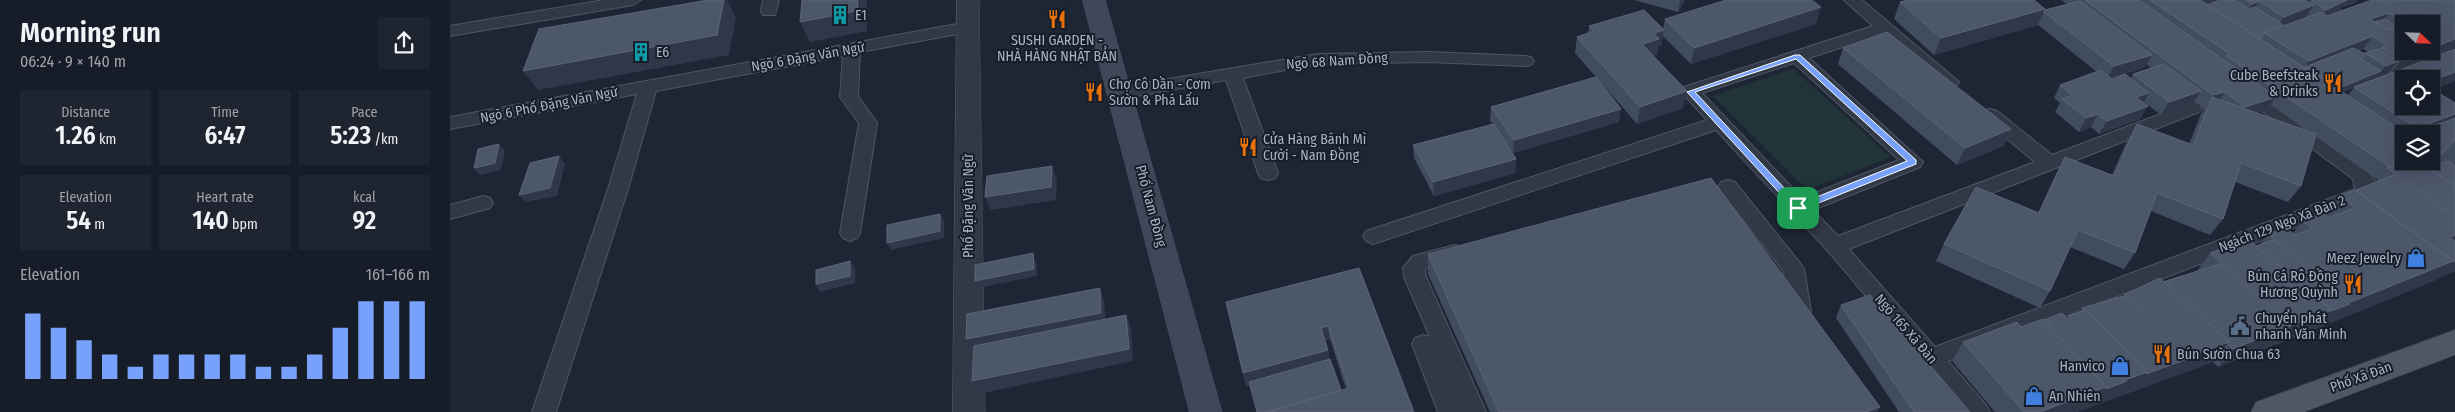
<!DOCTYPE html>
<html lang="en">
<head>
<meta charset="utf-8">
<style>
	:root { --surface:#161c28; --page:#1f2530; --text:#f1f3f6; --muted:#9ea1a8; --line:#353a45; --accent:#78a1fb }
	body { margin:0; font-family:"Fira Sans Condensed",sans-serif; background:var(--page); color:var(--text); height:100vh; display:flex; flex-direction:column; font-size:19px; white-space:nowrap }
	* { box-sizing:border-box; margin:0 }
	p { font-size:16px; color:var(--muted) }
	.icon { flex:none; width:28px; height:28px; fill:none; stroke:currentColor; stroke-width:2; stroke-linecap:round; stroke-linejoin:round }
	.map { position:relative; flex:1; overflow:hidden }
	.panel { display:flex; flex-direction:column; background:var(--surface); width:450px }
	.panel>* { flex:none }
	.needle { width:32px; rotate:113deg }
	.fabs { position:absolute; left:1945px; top:15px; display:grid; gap:10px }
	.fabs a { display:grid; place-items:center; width:45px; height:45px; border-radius:0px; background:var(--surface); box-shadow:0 5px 20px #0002,0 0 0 1px var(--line); font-size:25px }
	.pin { position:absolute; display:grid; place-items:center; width:42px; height:42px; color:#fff; margin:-21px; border-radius:10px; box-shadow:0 2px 8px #0006 }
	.round { display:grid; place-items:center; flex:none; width:52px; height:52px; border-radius:0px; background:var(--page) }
	.overview { display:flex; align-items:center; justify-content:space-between; height:85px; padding:0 20px }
	h1 { font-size:28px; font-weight:600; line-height:38px }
	.figures { display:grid; grid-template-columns:repeat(3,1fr); gap:8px; height:85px; padding:5px 20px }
	.figures div { display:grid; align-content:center; border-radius:0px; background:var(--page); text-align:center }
	.figures b { font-size:25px; font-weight:600 }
	.figures small { font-size:14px; font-weight:400 }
	.figures p { font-size:14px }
	.chart { height:140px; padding:10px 20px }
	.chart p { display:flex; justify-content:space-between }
	.chart svg { width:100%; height:90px; margin-top:5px; stroke:var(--accent); stroke-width:6 }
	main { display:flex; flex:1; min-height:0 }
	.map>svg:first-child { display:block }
</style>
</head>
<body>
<main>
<section class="panel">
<div class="overview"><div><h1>Morning run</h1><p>06:24 · 9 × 140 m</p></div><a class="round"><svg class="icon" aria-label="share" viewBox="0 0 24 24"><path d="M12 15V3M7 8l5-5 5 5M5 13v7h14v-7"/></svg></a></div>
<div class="figures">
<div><p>Distance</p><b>1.26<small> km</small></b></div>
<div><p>Time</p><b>6:47</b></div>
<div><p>Pace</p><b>5:23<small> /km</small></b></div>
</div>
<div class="figures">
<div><p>Elevation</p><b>54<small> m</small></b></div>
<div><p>Heart rate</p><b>140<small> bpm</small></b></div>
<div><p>kcal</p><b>92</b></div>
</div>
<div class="chart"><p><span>Elevation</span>161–166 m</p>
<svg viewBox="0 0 160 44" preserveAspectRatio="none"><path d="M5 44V12M15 44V19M25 44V25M35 44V32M45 44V38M55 44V32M65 44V32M75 44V32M85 44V32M95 44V38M105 44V38M115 44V32M125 44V19M135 44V6M145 44V6M155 44V6"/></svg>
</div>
</section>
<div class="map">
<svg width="2005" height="412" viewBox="0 0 2005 412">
	<rect width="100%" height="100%" fill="#1e2635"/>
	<path fill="#213438" d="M1343,69L1441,157L1357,190L1263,96Z"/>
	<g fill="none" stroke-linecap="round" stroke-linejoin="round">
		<g stroke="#4f5564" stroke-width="2">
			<g id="lane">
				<path d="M154,0H191L183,5L0,36V26Z"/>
				<path d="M313,0H329L325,15H313L311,11Z"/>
				<path d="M1394,0H1412L1509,82L1506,86H1494L1433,34L1359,58L1473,162L1470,167L1363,210L1388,236L1585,162L1533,119L1531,115L1533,111L1540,109L1547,111L1602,155L1737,104L1743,102L1749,104L1752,108L1749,112L1399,249L1485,347L1905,189L1903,179L1792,96L1789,92L1792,88H1804L1917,169L1925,181L1926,188L1919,199L1498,361L1536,405L1540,412H1514L1378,251L1266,130L923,244L916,241L913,236L916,231L1257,120L1234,95L1231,91L1234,87L1423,26ZM1344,63L1449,160L1352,198L1252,93Z"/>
				<path d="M518,22L524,23L526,27L524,31L410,52L408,96L427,123L410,233L407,238L400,241L393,238L390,233L409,123L390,97L393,56L206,91L178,189L106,412H82L158,189L187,94L0,129V117Z"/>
				<path d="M979,52L1075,56L1081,57L1084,61L1081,65L1075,66L979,62L867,64L793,78L828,173L825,178L818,180L811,178L808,173L776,80L671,99L665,97L662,93L665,89L671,87L867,54Z"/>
				<path d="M1981,156L2005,171V187L1998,185L1970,166L1968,161H1981Z"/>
				<path d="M1278,180L1285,182L1350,263L1354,269L1361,312L1358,318L1350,321L1342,318L1339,312L1333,271L1268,187L1271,182Z"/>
				<path d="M33,196L40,198L43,203L40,208L0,219V205Z"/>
				<path d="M1005,245L1012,247L1015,253L1012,259L977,268L975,270L976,277L1036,412H1012L1005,395L1012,412H988L962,344L965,338L973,335L980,337L954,277L953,268L963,256Z"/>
			</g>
		</g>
		<g stroke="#4f5564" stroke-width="1">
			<path id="street" d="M507,0H529L535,412H503Z"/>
		</g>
		<g stroke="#4f5564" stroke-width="1">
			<path id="secondary" d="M633,0H655L772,412H740Z"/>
		</g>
		<g stroke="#3b414f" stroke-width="1">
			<path id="primary" d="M2005,330V355L1854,412H1801L1806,402Z"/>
		</g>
		<use href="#lane" fill="#313846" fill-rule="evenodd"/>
		<use href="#street" fill="#313846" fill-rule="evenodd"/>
		<use href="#secondary" fill="#3f4759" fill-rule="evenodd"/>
		<use href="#primary" fill="#4f5767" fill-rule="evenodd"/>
	</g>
	<g fill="#424c5f" fill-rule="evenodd">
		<path d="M1184,0H1235L1228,12Z"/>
		<path d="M1458,0H1584L1595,9V10L1617,4L1611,0H1907L1905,3L1892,7L1890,11L1922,0H2005V48L1948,71L2005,49V81L1983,89L2005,103V271L1983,281L1883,322L1768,367L1763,362L1627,412H1545L1502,361L1513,342L1567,322L1571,327L1593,319L1594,320L1612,313L1617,318L1618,316L1629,313L1632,308L1673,296L1674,295L1710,278L1713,282L1747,271L1760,253L1798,239L1806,246L1810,245L1818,234L1836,228L1843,233L1853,221L1873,214L1874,215L1889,196L1905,190H1906L1925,182L1928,180L1865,136L1851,186L1838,202L1785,182L1773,219L1760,235L1701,211L1685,253L1674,269L1620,247L1600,291L1590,308L1486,261L1494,244L1526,187L1588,213L1606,174L1615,157L1662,175L1677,141L1687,124L1739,144L1751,114L1754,108L1745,101L1743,104L1711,115L1694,102V103L1698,106L1690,119L1649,134L1641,127L1629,132L1605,112L1610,103L1604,98L1610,85L1647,72L1588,25L1484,55L1444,19L1450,2ZM1954,24H1981V51H1954ZM1913,49L1918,52L1915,54L1909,51ZM1696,64L1701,68L1683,74L1680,79L1675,74L1662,79L1661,78L1694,68ZM1954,79H1981V106H1954ZM1904,88L1898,95L1893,92ZM1821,105L1857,131L1808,113L1817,110ZM1954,134H1981V159L1990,164L1979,169L1974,166L1979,161H1954Z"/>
		<path d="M1215,19L1366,24L1241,64L1213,36L1211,46L1208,47L1207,55L1203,56L1233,108L1187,124L1147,78L1169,122L1063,153L1053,138L1066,159L1065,173L984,196L964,158L963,145L1043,124L1040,120L1041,107L1146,77L1125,53L1127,37L1138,33L1139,26L1213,29Z"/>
		<path d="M1393,48L1561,129L1553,146L1507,165L1388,64Z"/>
		<path d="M978,254L1428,412H1040L978,274Z"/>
		<path d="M909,268L964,412L800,385L796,386L776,302ZM880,339L896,389L891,390L879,359L878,350L875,340Z"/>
		<path d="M1391,305L1520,412H1449L1386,318Z"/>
	</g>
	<g fill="#2f3849">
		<path d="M274,0H277L286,17L279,55L88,90L73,71Z"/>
		<path d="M408,0H417V31L360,42L350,22Z"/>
		<path d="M1230,0H1235L1228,12Z"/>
		<path d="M1752,0H1772L1747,9Z"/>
		<path d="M1854,0H1863H1861L1855,9L1864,5L1855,18L1825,30L1834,17Z"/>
		<path d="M1891,0H1907L1905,3L1892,7L1888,13L1867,22L1876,10Z"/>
		<path d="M1809,1L1801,14L1794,16L1802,4Z"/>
		<path d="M1371,7L1366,24L1241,64L1244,48Z"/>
		<path d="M1595,9L1588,25L1484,55L1491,38Z"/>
		<path d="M1939,13L1929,26L1920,19Z"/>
		<path d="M1214,30L1211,46L1208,47L1207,55L1189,61L1192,44L1204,33Z"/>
		<path d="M1923,36L1913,49L1860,70L1855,67L1859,61Z"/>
		<path d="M2005,39V48L1982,57L1992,44Z"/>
		<path d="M1988,50L1982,57L1941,73L1951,60L1974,51Z"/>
		<path d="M1702,55L1694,68L1657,79L1664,66Z"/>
		<path d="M1948,61L1938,74L1883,96L1889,88L1931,71L1936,66Z"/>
		<path d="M2005,72V81L1981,90V81Z"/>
		<path d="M1237,91L1233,108L1187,124L1190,107Z"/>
		<path d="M1751,91L1743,104L1711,115L1719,102Z"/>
		<path d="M1775,92L1766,105L1761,100L1763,95Z"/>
		<path d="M1699,93L1692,106L1686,97Z"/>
		<path d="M1826,97L1817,110L1786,120L1795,107Z"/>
		<path d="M1698,106L1690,119L1649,134L1657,121Z"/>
		<path d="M1171,109L1169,122L1063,153L1064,140Z"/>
		<path d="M1648,114L1641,127L1629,132L1636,118Z"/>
		<path d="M2005,114V122L1962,134L1967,128Z"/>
		<path d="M1561,129L1553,146L1507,165L1515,148Z"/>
		<path d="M49,144L55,151L51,170L30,175L24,168Z"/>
		<path d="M1987,153L1981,159V155Z"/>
		<path d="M109,156L115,164L107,196L76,202L69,195Z"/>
		<path d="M1066,159L1065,173L984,196L983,182Z"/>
		<path d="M1965,161H1979L1975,166L1949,176Z"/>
		<path d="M602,166L607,180L606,200L541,210L535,197Z"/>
		<path d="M490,214L494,221V238L441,250L437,243Z"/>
		<path d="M2005,235V245L2000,237Z"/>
		<path d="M583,253L586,261L587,276L528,288L525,281Z"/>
		<path d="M400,261L405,268V283L370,292L366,284Z"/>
		<path d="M2003,261H2005V271L2004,272L1883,322L1825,344L1842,325L1900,304L1901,302Z"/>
		<path d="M650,288L654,301L656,325L523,352L516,339Z"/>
		<path d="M676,315L681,328L683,361L529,394L522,381Z"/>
		<path d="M878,326L880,339L872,341L871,328Z"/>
		<path d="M1841,326L1825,344L1768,367L1783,349Z"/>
		<path d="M1779,342L1763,362L1627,412H1590L1656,387L1677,381L1678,379L1737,359L1738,357Z"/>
		<path d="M878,350L880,363L796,386L793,373Z"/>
		<path d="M1430,407L1428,412H1416Z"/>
	</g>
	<g fill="#4d576a" stroke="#5c6578">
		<path d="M258,0H274L267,35L73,71L89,29Z"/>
		<path d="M352,0H408L407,11L350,22Z"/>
		<path d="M1276,0H1362L1371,7L1244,48L1215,19Z"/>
		<path d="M1458,0H1584L1595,9L1491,38L1450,2Z"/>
		<path d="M1635,0H1689L1826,97L1795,107L1775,92L1763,95Z"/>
		<path d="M1700,0H1750L1957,134H1954V161H1955L1940,167L1776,56L1780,54Z"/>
		<path d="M1770,0H1784L1799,9L1805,7L1835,26L1814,33L1811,39L1757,5Z"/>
		<path d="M1796,0H1855L1864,5L1834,17L1809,1L1802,4Z"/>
		<path d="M1861,0H1897L1876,10Z"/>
		<path d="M1922,0H2005V39L1992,44L1981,38V24H1957L1939,13L1920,19L1939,30L1944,29L1954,35V51H1974L1951,60L1931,48L1937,45L1923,36L1859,61L1814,33L1872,12L1877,16Z"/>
		<path d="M1630,1L1702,55L1664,66L1594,12L1595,10Z"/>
		<path d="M1194,10L1214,30L1204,33L1209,39L1192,44L1237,91L1190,107L1127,37L1144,31L1139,26Z"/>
		<path d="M1935,19L1954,30V35L1944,29L1939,30L1925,22Z"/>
		<path d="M1437,32L1561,129L1515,148L1393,48Z"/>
		<path d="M1981,46L1988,50L1974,55L1977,51H1981Z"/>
		<path d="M1903,48L1915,54L1911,59L1931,71L1889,88L1855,67Z"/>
		<path d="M1928,49L1948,61L1936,66L1915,53Z"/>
		<path d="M2005,49V72L1981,81V79H1954V106H1981V88L2005,103V114L1967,128L1904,87Z"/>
		<path d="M1714,64L1751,91L1719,102L1683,74Z"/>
		<path d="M1651,70L1662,79L1675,74L1699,93L1686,97L1698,106L1657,121L1648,114L1636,118L1612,99L1623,95L1610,85Z"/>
		<path d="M1146,77L1171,109L1064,140L1041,107Z"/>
		<path d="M1762,97L1866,134L1851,186L1791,163L1773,219L1707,193L1685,253L1628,230L1600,291L1494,244L1526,187L1589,213L1615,157L1664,176L1687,124L1743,145Z"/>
		<path d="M2005,118V141H2004L1992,154L1981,146V134H1962Z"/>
		<path d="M1044,124L1066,159L983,182L963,145Z"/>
		<path d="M49,144L45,163L24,168L28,149Z"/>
		<path d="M1981,149L1987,153L1981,155Z"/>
		<path d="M109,156L100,188L69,195L80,163Z"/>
		<path d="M1955,161H1967L2005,186V215L1937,168Z"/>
		<path d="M1998,161L2005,166V186L1979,169Z"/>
		<path d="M602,166L601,187L535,197L537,176Z"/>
		<path d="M1944,175L2005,217V235L2000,237L2005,241V261L2002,262L2003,261L1906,190Z"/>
		<path d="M1261,178L1430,407L1416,412H1049L978,254Z"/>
		<path d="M1905,190L2003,261L1901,302L1818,234L1836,228L1845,235L1862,229L1853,221L1873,214L1878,218L1905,208L1889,196Z"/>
		<path d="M490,214V231L437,243V225Z"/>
		<path d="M1798,239L1882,310L1842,325L1760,253Z"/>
		<path d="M1823,240L1900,304L1881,311L1882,310L1806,246Z"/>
		<path d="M583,253L584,269L525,281V265Z"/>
		<path d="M400,261V276L366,284V270Z"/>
		<path d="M1770,264L1841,326L1783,349L1778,344L1779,342L1713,282Z"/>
		<path d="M909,268L964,412H817L899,388L878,326L871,328L878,350L793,373L776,302Z"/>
		<path d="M1710,278L1779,342L1738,357L1674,295Z"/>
		<path d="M650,288L651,313L516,339L517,314Z"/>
		<path d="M1420,295L1520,412H1464L1391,305Z"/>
		<path d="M1673,296L1737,359L1696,374L1697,372L1636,310L1635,311L1632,308Z"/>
		<path d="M1636,310L1697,372L1678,379L1618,316Z"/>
		<path d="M1612,313L1677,381L1656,389V387L1594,320Z"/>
		<path d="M676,315L679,349L522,381L524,346Z"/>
		<path d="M1593,319L1656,387L1590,412H1574L1513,342L1567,322L1571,327Z"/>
		<path d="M880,359L891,390L817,412H807L799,382Z"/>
	</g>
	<path fill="#78a1fb" stroke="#fff" fill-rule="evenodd" d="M1345,55H1350L1466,160V164L1351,210H1345L1237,92ZM1346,59L1457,161L1349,204L1245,92Z"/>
	<defs>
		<g id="building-bare" transform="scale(1.5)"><path d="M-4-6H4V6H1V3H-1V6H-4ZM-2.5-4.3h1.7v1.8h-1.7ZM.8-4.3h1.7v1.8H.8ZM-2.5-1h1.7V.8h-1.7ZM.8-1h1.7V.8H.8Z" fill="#0f9aa8" stroke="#171e2a" stroke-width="2.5" paint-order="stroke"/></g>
		<g id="restaurant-bare" transform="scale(1.5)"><path d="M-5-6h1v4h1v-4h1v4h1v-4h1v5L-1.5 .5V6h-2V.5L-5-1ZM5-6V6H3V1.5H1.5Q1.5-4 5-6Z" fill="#e8710a" stroke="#171e2a" stroke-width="2.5" paint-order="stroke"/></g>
		<g id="shop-bare" transform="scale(1.5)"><path d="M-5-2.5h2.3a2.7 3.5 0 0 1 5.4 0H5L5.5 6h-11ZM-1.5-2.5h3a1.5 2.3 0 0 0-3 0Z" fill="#3f7fe0" stroke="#171e2a" stroke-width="2.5" paint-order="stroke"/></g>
		<g id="civic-bare" transform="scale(1.5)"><path d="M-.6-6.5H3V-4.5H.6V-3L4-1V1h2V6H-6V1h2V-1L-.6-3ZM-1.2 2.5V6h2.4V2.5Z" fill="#5c6f8a" stroke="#171e2a" stroke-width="2.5" paint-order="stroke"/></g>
	</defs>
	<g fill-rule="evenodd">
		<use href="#building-bare" x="390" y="15"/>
		<use href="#restaurant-bare" x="607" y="19"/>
		<use href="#building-bare" x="191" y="52"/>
		<use href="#restaurant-bare" x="1883" y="83"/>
		<use href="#restaurant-bare" x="644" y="92"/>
		<use href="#restaurant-bare" x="798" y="147"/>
		<use href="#shop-bare" x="1966" y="258"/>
		<use href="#restaurant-bare" x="1903" y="284"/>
		<use href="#civic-bare" x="1790" y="326"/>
		<use href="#restaurant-bare" x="1712" y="354"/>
		<use href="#shop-bare" x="1670" y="366"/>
		<use href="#shop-bare" x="1584" y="396"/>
	</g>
	<g text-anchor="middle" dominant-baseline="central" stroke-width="4" stroke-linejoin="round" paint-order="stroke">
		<g font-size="14" fill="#abb2c4" stroke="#171e2a" text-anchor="start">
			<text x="405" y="15">E1</text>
			<text x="607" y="40" text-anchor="middle">SUSHI GARDEN -<tspan x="607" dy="16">NHÀ HÀNG NHẬT BẢN</tspan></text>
			<text x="206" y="52">E6</text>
			<text x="1868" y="75" text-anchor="end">Cube Beefsteak<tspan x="1868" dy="16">&amp; Drinks</tspan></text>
			<text x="659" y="84">Chợ Cô Dần - Cơm<tspan x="659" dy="16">Sườn &amp; Phá Lấu</tspan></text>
			<text x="813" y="139">Cửa Hàng Bánh Mì<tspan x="813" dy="16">Cười - Nam Đồng</tspan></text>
			<text x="1951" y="258" text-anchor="end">Meez Jewelry</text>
			<text x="1888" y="276" text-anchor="end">Bún Cá Rô Đồng<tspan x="1888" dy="16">Hương Quỳnh</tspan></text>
			<text x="1805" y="318">Chuyển phát<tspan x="1805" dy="16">nhanh Văn Minh</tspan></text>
			<text x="1727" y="354">Bún Sườn Chua 63</text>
			<text x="1655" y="366" text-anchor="end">Hanvico</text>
			<text x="1599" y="396">An Nhiên</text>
		</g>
		<g font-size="14" fill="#abb2c4" stroke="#171e2a">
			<text transform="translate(358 57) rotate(-10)">Ngõ 6 Đặng Văn Ngữ</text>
			<text transform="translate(887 61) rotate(-4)">Ngõ 68 Nam Đồng</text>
			<text transform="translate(99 105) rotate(-11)">Ngõ 6 Phố Đặng Văn Ngữ</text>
			<text transform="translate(518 206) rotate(-90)">Phố Đặng Văn Ngữ</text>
			<text transform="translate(701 206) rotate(75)">Phố Nam Đồng</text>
			<text transform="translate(1832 224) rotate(-21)">Ngách 129 Ngõ Xã Đàn 2</text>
			<text transform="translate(1456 329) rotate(49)">Ngõ 165 Xã Đàn</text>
			<text transform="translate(1911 377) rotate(-20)">Phố Xã Đàn</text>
		</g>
	</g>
</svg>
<div class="fabs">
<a><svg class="needle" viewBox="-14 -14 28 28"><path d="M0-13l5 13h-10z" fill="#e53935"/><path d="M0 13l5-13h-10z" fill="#9ea1a8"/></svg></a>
<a><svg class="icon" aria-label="locate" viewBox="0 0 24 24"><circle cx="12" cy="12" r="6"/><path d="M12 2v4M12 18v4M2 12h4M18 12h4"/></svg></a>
<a><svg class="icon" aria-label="layers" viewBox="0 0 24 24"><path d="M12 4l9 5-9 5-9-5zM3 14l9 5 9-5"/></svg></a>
</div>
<div class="pin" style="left:1348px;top:208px;background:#1e9e55"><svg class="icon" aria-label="arrive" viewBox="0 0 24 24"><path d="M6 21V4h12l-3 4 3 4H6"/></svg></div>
</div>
</main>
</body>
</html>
